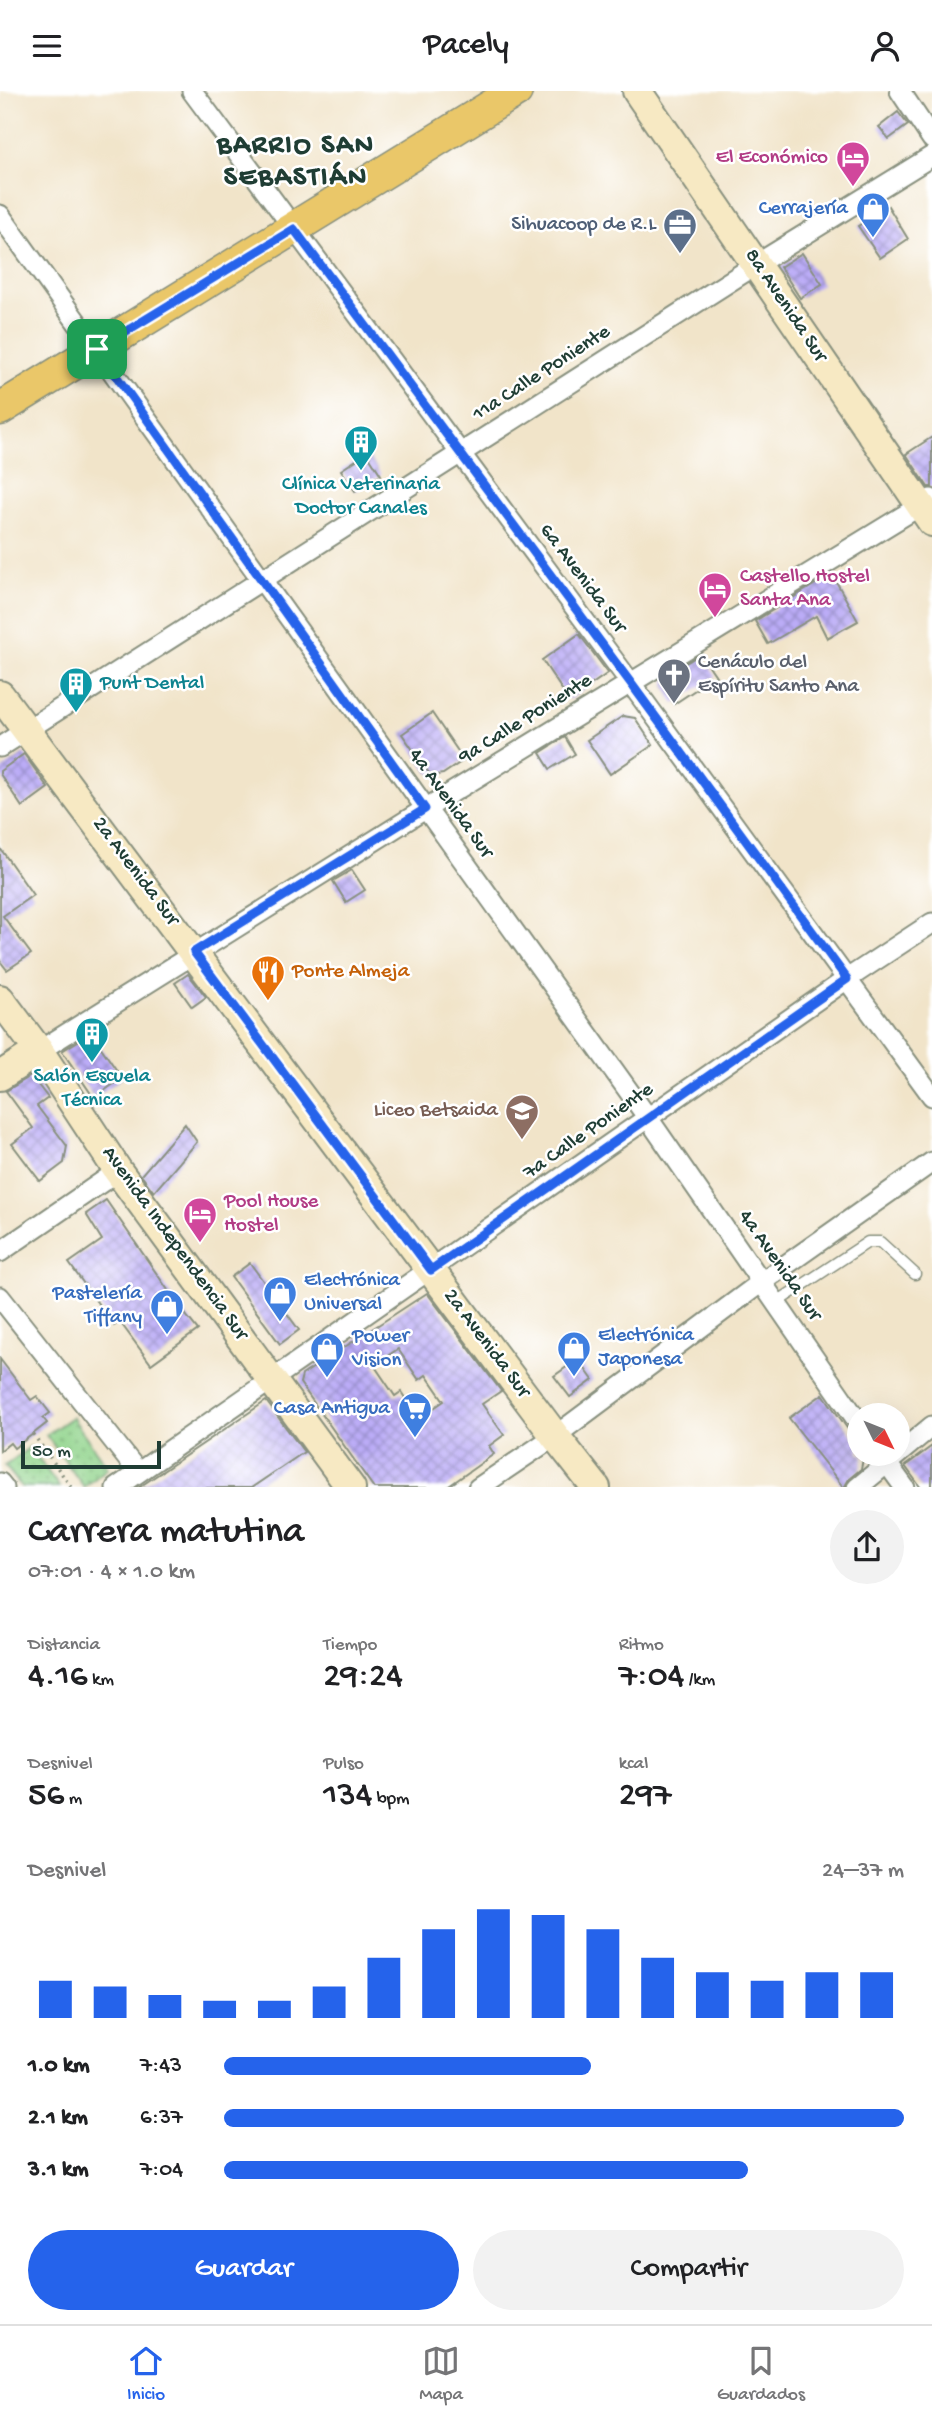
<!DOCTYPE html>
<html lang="es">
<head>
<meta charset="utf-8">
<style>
	:root { --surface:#fff; --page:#f2f2f2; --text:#202124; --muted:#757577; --line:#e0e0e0; --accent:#2563eb }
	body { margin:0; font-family:"Gochi Hand",sans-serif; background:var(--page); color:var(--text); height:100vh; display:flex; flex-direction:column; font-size:26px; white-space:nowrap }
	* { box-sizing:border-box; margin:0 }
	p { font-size:23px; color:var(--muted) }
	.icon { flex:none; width:38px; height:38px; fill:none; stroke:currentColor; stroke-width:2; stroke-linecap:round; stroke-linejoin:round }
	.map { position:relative; height:1396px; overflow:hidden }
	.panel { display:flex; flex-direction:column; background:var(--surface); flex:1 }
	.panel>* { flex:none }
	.needle { width:46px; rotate:133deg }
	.fabs { position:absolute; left:847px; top:1312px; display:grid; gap:14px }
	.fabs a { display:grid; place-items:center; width:63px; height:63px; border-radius:50%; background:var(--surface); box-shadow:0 7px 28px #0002; font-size:35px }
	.scale { position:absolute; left:21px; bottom:18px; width:140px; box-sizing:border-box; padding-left:7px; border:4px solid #1f3d34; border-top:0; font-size:19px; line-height:24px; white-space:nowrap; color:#1f3d34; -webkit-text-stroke:5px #fff; paint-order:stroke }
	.pin { position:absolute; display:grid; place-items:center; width:60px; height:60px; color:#fff; margin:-30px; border-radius:14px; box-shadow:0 4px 10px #0006 }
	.round { display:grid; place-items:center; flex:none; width:74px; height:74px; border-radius:37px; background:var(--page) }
	.headline { display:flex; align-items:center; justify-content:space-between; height:119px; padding:0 28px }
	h1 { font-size:38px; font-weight:600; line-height:52px }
	.stats { display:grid; grid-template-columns:repeat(3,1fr); gap:10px; height:119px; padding:7px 28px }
	.stats div { display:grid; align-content:center }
	.stats b { font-size:35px; font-weight:600 }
	.stats small { font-size:19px; font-weight:400 }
	.stats p { font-size:19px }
	.chart { height:196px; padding:14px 28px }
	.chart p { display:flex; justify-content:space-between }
	.chart svg { width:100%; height:126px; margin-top:7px; stroke:var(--accent); stroke-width:6 }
	.button { display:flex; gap:14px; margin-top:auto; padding:14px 28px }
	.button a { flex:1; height:80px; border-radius:42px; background:var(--accent); color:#fff; font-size:28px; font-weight:600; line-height:80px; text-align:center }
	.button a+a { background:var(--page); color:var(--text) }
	ul { padding:0 28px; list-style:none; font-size:23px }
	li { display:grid; grid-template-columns:112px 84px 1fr; align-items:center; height:52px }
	li i { height:18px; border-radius:9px; background:var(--accent) }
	header { display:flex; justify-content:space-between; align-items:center; height:91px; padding:0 28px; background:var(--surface); font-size:32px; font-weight:600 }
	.dock { display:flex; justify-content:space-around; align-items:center; height:98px; border-top:2px solid var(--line); background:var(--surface); font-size:19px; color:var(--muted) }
	.dock a { display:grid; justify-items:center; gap:4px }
	.dock .selected { color:var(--accent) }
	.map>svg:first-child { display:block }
</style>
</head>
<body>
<header><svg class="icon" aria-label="menu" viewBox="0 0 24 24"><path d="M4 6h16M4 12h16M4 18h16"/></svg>Pacely<svg class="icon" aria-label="person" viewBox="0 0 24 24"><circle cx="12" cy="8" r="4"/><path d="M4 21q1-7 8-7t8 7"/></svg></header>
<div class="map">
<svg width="932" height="1397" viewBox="0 0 932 1397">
	<defs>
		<pattern id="grass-dots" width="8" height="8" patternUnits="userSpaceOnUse" patternTransform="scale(1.75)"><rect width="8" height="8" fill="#91d48c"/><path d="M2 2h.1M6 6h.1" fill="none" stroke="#76ad73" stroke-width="1.8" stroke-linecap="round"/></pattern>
		<pattern id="building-cross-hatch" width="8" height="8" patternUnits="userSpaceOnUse" patternTransform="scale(1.75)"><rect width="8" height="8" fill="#bbacf7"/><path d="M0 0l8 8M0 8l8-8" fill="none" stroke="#978dc9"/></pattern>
	</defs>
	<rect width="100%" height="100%" fill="#fff"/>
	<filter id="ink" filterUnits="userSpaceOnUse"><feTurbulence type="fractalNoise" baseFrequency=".0143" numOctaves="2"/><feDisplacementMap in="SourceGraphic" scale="14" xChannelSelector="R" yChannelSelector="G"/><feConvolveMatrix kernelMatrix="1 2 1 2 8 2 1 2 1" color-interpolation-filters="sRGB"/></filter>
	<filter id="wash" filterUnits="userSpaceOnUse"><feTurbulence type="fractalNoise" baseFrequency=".00686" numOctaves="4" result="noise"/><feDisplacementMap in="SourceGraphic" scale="28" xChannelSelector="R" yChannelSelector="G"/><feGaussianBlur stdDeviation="1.57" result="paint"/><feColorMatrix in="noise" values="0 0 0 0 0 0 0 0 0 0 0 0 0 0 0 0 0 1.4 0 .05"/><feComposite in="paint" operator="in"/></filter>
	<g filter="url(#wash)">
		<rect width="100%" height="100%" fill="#f1e4c9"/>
		<g fill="url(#grass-dots)" stroke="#588860" stroke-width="2">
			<path d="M72,1326L108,1377L84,1396L46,1344Z"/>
			<path d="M30,1356L59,1396H22L5,1375Z"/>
		</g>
		<g id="blocks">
			<g fill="url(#building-cross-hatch)" fill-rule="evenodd">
				<path d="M898,21L908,34L889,48L879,36Z"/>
				<path d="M888,115L908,148L880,167L858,135Z"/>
				<path d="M802,162L822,193L800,207L780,176Z"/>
				<path d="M932,346V396H928L906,363Z"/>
				<path d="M367,362L381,384L355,400L341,379Z"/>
				<path d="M832,483L858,530L827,547L816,525L768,553L755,530Z"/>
				<path d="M579,543L608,582L569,609L542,569Z"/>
				<path d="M701,563L716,585L674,613L665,594L666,584Z"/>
				<path d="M432,622L464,669L443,683L436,684L429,682L402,643Z"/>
				<path d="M623,625L635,627L653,654L610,683L587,649Z"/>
				<path d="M565,646L575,663L550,678L540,662Z"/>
				<path d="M24,663L48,697L22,716L0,683V680Z"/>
				<path d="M0,757L33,804L3,825L31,863L7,879L0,870Z"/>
				<path d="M352,779L365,799L346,811L333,790Z"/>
				<path d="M188,883L206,906L192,916L175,892Z"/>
				<path d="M91,942L122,987L94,1007L62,960Z"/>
				<path d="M31,985L48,1007L37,1015L67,1055L64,1072L40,1090L12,1053L33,1037L6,1000Z"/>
				<path d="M185,1033L197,1051L154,1101L141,1084Z"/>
				<path d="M106,1109L181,1218L198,1239L151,1273L120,1231L114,1235L69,1172L102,1149L86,1123Z"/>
				<path d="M250,1172L299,1239L280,1253L231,1186Z"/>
				<path d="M427,1202L501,1300L482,1313L504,1344L489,1355L494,1363L446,1397H374L300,1292L302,1284ZM398,1258L419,1289L426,1284L444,1310L419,1327L401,1301L395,1305L374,1274Z"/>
				<path d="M0,1268L31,1309L37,1305L50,1322L43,1327L47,1332L33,1343L14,1357L10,1352L0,1360Z"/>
				<path d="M578,1268L593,1289L570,1306L554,1285Z"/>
				<path d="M823,1303L859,1354V1363H864L861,1378L849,1388L844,1397L789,1327Z"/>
				<path d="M266,1310L304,1361L251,1397H138Z"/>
				<path d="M932,1355V1397H921L905,1375Z"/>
			</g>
		</g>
	</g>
	<g filter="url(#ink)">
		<use href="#blocks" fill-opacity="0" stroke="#88907e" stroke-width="2"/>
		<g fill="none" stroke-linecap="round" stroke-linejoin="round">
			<g stroke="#88907e" stroke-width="13">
				<path id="lane" d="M777,1211L868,1151H880L915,1183"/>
			</g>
			<g stroke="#88907e" stroke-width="23">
				<g id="street">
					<path d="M192,0L630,591L932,1005"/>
					<path d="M900,0L932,48"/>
					<path d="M0,124L648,1027L859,1332"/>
					<path d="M0,656L757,173L932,65"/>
					<path d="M39,960L425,718L931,408"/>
					<path d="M0,1161L118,1080"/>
					<path d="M0,1206L138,1381"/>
					<path d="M881,1364L905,1397"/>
					<path d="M0,1392L4,1397"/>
					<path d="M116,1397L847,888L932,832"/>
					<path d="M478,1397L555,1345L763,1190L932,1071"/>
					<path d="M857,1397L932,1335"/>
				</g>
			</g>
			<g stroke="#88907e" stroke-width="32">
				<g id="secondary">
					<path d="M637,0L932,431"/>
					<path d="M0,604L555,1345L596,1397"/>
					<path d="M0,908L39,960L118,1080L351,1397"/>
					<path d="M0,985L39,960"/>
				</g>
			</g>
			<g stroke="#88907e" stroke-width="35">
				<path id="primary" d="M0,318L516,0"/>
			</g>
			<path stroke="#88907e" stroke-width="3.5" stroke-dasharray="2 5" stroke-linecap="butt" d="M33,1343L72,1397"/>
			<use href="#lane" stroke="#fff" stroke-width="10"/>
			<use href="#street" stroke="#fff" stroke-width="19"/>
			<use href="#secondary" stroke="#f7e9c3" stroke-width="28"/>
			<use href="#primary" stroke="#eac769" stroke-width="32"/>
		</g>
	</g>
	<g fill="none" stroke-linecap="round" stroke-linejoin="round" filter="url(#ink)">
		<g stroke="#fff" stroke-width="14">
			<path id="route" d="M294,138L630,591L847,888L431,1179L194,861L425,718L97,258Z"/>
		</g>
		<use href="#route" stroke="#2563eb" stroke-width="9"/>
	</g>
	<defs>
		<g id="hotel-pin" transform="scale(1.75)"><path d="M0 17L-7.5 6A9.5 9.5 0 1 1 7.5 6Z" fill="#d1479c" stroke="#fff"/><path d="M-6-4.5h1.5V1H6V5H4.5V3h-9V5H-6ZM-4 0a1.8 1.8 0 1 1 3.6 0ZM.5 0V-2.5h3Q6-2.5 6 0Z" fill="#fff"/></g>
		<g id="shop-pin" transform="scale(1.75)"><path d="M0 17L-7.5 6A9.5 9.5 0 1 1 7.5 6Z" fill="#3f7fe0" stroke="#fff"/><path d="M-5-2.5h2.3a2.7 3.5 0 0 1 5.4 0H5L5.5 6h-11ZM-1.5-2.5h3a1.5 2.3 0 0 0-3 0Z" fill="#fff"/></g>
		<g id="office-pin" transform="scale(1.75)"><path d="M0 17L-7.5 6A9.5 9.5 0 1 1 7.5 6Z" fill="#5c6f8a" stroke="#fff"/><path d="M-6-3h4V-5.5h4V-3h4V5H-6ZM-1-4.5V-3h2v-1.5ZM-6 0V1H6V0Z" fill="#fff"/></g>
		<g id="building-pin" transform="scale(1.75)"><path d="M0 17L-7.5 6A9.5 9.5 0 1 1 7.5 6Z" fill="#0f9aa8" stroke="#fff"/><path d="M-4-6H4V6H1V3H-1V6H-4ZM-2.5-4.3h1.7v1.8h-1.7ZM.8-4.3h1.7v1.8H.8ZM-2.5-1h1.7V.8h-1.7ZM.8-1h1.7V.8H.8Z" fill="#fff"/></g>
		<g id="church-pin" transform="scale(1.75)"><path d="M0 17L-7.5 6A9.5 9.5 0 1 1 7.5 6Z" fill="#6b7280" stroke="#fff"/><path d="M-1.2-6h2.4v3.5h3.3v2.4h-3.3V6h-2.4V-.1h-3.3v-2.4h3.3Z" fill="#fff"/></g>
		<g id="restaurant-pin" transform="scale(1.75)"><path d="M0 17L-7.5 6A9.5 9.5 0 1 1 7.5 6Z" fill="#e8710a" stroke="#fff"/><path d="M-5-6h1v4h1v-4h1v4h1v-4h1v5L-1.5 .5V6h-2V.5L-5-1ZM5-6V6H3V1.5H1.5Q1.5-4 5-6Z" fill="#fff"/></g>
		<g id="school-pin" transform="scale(1.75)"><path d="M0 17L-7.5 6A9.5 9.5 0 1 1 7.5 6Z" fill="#8d6e63" stroke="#fff"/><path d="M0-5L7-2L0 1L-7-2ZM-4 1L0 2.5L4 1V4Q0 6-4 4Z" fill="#fff"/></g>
		<g id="supermarket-pin" transform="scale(1.75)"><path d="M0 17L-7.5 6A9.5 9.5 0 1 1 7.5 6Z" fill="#3f7fe0" stroke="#fff"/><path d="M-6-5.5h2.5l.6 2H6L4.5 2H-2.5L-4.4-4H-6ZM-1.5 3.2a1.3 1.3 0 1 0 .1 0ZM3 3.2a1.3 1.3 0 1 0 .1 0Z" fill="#fff"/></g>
	</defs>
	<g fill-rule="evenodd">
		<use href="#hotel-pin" x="853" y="67"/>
		<use href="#shop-pin" x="873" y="118"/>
		<use href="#office-pin" x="680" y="134"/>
		<use href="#building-pin" x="361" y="351"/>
		<use href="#hotel-pin" x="715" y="498"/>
		<use href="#church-pin" x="674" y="584"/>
		<use href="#building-pin" x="76" y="593"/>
		<use href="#restaurant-pin" x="268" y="881"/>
		<use href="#building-pin" x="92" y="943"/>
		<use href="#school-pin" x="522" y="1020"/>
		<use href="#hotel-pin" x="200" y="1123"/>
		<use href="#shop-pin" x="280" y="1202"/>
		<use href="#shop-pin" x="167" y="1215"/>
		<use href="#shop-pin" x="574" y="1257"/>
		<use href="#shop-pin" x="327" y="1258"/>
		<use href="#supermarket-pin" x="415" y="1318"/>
	</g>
	<g text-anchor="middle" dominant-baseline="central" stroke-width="5" stroke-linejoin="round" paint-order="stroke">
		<g font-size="21" fill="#b23c85" stroke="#fff" text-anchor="start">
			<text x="828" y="67" text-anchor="end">El Económico</text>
			<text x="740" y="486">Castello Hostel<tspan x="740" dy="24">Santa Ana</tspan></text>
			<text x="224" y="1111">Pool House<tspan x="224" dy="24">Hostel</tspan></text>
		</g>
		<g font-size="21" fill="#366cbe" stroke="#fff" text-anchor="end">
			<text x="848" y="118">Cerrajería</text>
			<text x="304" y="1190" text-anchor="start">Electrónica<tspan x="304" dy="24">Universal</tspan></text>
			<text x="142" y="1203">Pastelería<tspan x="142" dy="24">Tiffany</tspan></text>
			<text x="598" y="1245" text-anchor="start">Electrónica<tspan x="598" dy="24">Japonesa</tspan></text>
			<text x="352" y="1246" text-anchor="start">Power<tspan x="352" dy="24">Vision</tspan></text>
			<text x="390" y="1318">Casa Antigua</text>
		</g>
		<g font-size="21" fill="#4e5e75" stroke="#fff" text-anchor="end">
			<text x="656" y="134">Sihuacoop de R.L</text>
		</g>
		<g font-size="21" fill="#1f3d34" stroke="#fff">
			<text transform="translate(785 215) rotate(56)">8a Avenida Sur</text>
			<text transform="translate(542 283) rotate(-33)">11a Calle Poniente</text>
			<text transform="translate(582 488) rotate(53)">6a Avenida Sur</text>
			<text transform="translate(526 629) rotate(-32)">9a Calle Poniente</text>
			<text transform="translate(450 713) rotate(54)">4a Avenida Sur</text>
			<text transform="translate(135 781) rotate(53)">2a Avenida Sur</text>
			<text transform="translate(589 1041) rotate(-35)">7a Calle Poniente</text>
			<text transform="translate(174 1153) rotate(54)">Avenida Independencia Sur</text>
			<text transform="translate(779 1175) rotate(55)">4a Avenida Sur</text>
			<text transform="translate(486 1253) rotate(53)">2a Avenida Sur</text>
		</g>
		<g font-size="21" fill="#0d838f" stroke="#fff">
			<text x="361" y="394">Clínica Veterinaria<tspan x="361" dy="24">Doctor Canales</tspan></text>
			<text x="100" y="593" text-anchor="start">Punt Dental</text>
			<text x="92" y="986">Salón Escuela<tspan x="92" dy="24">Técnica</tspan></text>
		</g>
		<g font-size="21" fill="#5b616d" stroke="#fff" text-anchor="start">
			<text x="698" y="572">Cenáculo del<tspan x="698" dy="24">Espíritu Santo Ana</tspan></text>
		</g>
		<g font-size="21" fill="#c56008" stroke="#fff" text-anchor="start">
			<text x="292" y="881">Ponte Almeja</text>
		</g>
		<g font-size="21" fill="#785e54" stroke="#fff" text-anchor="end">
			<text x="498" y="1020">Liceo Betsaida</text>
		</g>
		<g font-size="28" font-weight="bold" letter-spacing="2" fill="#1f3d34" stroke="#fff">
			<text x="296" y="55">BARRIO SAN<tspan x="296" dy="32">SEBASTIÁN</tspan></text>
		</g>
	</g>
</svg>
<div class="fabs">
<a><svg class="needle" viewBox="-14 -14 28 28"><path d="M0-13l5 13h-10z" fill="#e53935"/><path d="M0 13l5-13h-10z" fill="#757577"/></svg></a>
</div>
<div class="scale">50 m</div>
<div class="pin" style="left:97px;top:258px;background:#1e9e55"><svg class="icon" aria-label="arrive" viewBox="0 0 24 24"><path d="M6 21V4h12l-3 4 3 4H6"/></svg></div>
</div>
<section class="panel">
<div class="headline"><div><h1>Carrera matutina</h1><p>07:01 · 4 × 1.0 km</p></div><a class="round"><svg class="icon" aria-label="share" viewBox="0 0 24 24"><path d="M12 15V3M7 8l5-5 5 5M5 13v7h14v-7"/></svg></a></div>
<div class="stats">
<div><p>Distancia</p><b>4.16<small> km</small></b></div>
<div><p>Tiempo</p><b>29:24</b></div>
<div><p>Ritmo</p><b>7:04<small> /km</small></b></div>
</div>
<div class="stats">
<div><p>Desnivel</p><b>56<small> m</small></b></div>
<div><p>Pulso</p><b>134<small> bpm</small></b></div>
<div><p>kcal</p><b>297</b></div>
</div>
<div class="chart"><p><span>Desnivel</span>24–37 m</p>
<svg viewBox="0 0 160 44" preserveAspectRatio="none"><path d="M5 44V31M15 44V33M25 44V36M35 44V38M45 44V38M55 44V33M65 44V23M75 44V13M85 44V6M95 44V8M105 44V13M115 44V23M125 44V28M135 44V31M145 44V28M155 44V28"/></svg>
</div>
<ul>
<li><b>1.0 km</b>7:43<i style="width:54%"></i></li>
<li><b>2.1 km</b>6:37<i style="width:100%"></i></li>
<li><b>3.1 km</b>7:04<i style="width:77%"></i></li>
</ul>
<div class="button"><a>Guardar</a><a>Compartir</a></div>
</section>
<nav class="dock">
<a class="selected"><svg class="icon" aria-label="home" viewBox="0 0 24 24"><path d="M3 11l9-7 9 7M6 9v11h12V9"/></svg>Inicio</a>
<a><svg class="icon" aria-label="map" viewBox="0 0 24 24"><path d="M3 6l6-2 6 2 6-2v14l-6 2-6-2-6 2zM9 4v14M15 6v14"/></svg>Mapa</a>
<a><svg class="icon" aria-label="saved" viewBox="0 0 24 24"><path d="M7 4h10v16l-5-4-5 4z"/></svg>Guardados</a>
</nav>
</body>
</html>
